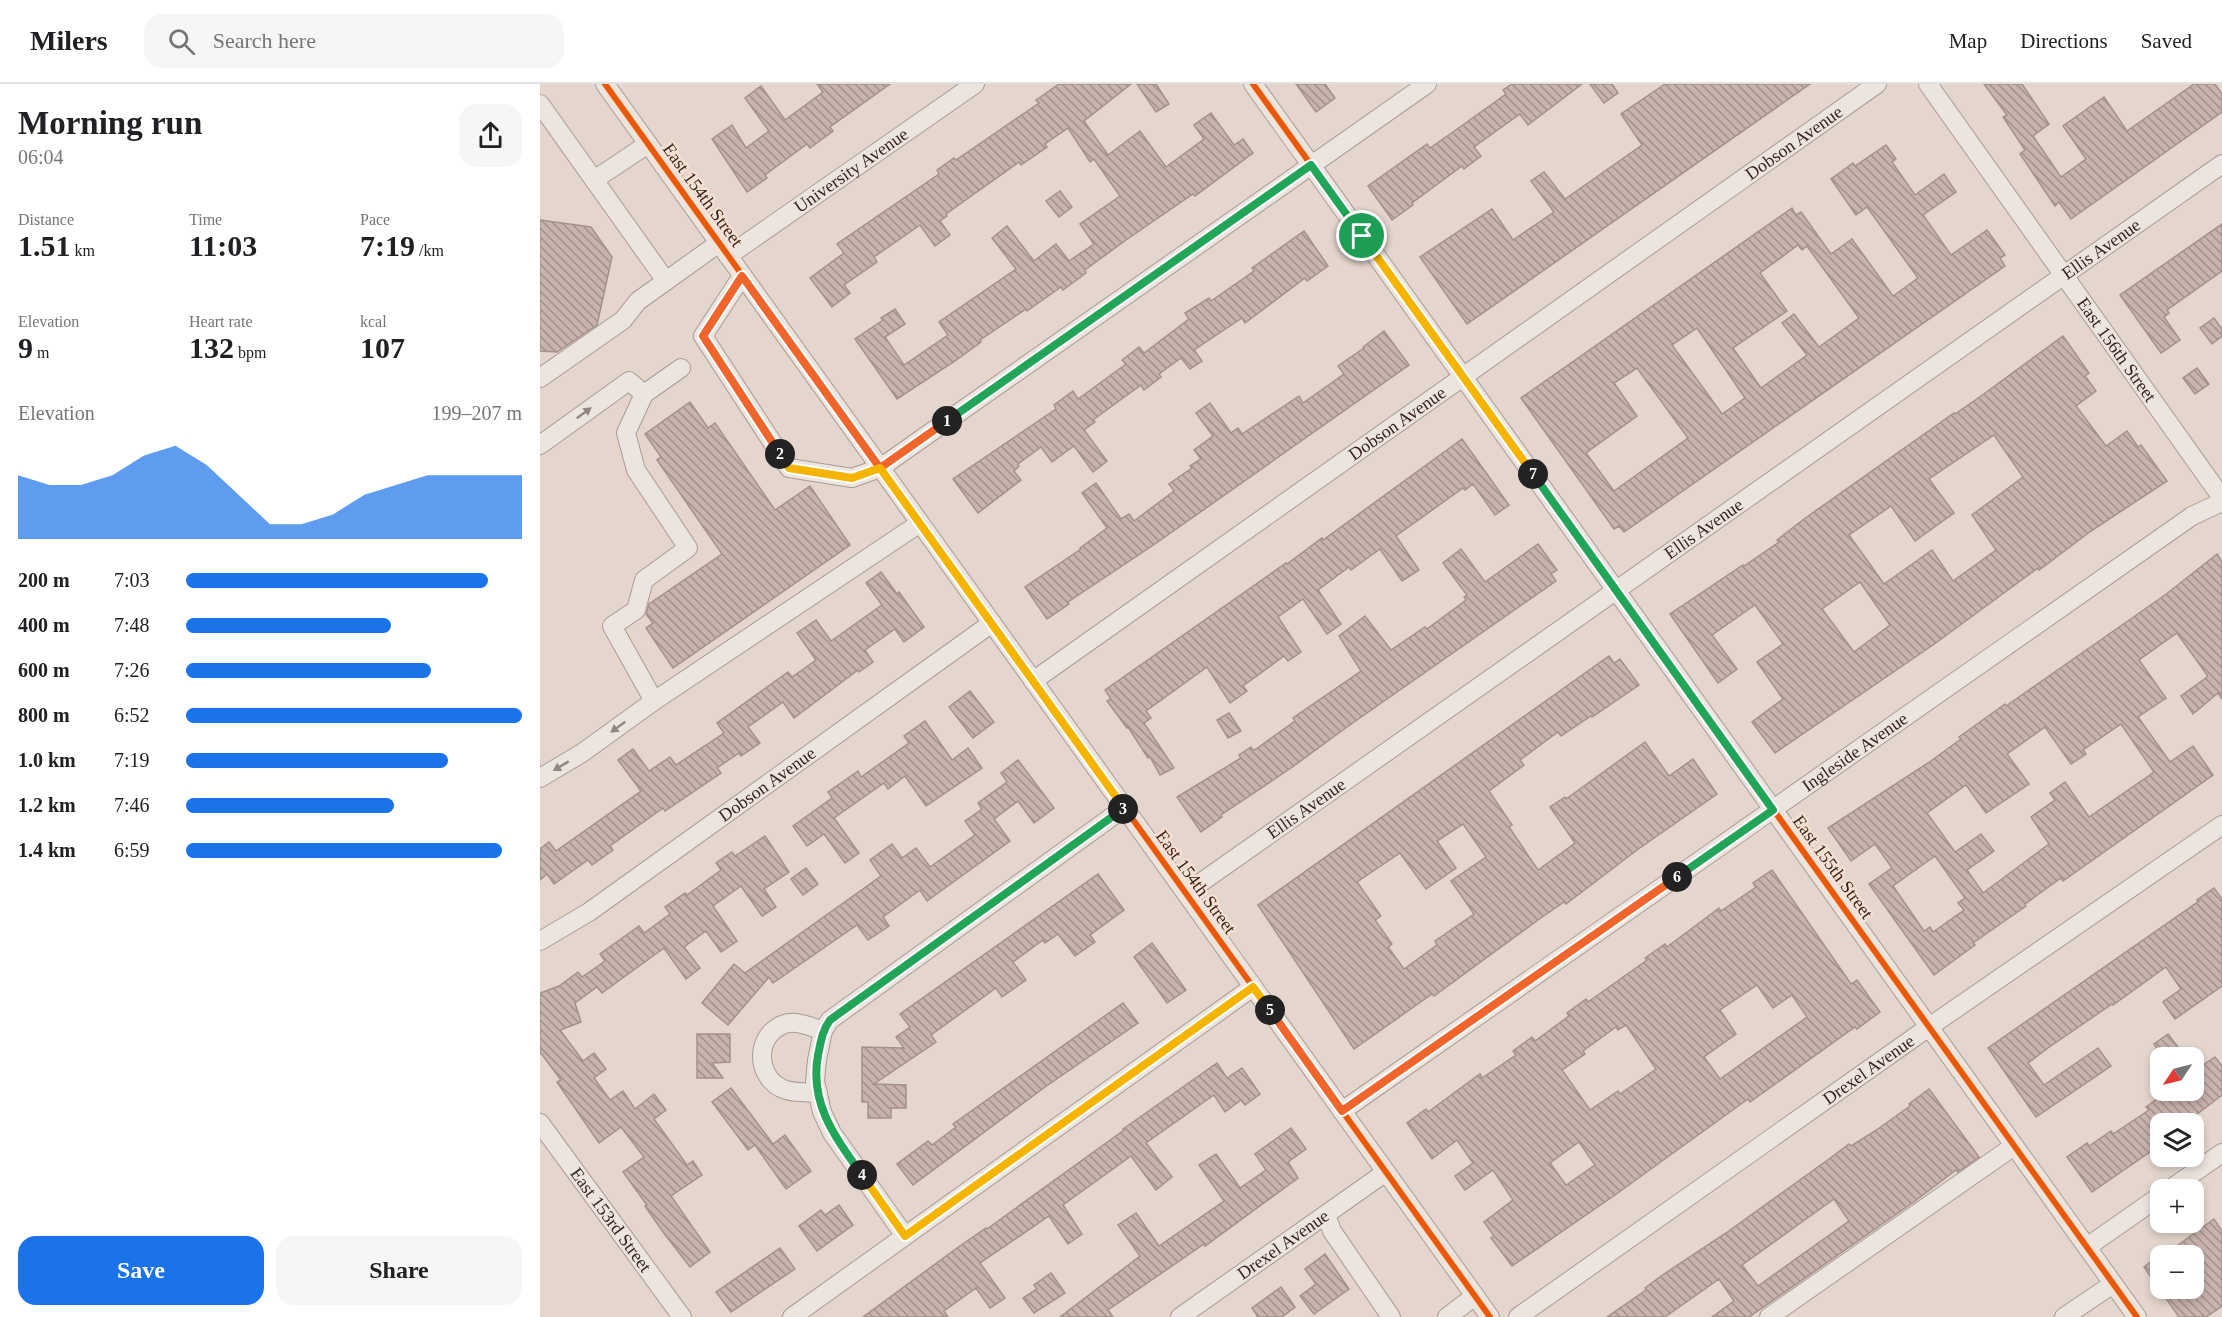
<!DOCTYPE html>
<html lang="en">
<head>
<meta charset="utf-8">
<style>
	:root { --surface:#fff; --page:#f6f6f6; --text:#202124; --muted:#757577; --line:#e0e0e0; --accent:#1a73e8 }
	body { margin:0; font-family:Georgia,serif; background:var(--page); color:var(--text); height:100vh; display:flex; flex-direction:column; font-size:22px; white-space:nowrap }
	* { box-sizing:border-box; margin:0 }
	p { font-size:20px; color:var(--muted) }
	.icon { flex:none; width:33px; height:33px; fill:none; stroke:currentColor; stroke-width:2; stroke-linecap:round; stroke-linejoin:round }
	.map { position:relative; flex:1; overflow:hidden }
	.panel { display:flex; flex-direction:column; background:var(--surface); width:540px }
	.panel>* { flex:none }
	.needle { width:39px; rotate:235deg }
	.fabs { position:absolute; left:1610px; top:963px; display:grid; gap:12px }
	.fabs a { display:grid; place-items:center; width:54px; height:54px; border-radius:12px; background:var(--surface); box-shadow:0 3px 9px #0003; font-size:30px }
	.pin { position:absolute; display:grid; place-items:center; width:51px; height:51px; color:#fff; margin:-26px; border:3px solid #fff; border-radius:50%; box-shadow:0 2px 6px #0007 }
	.km { position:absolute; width:30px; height:30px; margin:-15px; border-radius:50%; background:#222; color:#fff; font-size:16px; line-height:30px; text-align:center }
	.round { display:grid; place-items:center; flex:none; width:63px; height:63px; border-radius:18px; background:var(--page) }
	.summary { display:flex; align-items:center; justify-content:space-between; height:102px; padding:0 18px }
	h1 { font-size:33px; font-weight:700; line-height:45px }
	.figures { display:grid; grid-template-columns:repeat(3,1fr); gap:9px; height:102px; padding:6px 18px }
	.figures div { display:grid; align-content:center }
	.figures b { font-size:30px; font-weight:700 }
	.figures small { font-size:16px; font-weight:400 }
	.figures p { font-size:16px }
	.chart { height:168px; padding:12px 18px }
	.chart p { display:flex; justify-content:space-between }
	.chart svg { width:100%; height:108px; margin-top:6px; fill:var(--accent); opacity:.7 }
	.primary-button { display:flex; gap:12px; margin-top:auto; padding:12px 18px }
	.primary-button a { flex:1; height:69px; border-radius:18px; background:var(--accent); color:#fff; font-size:24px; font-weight:700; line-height:69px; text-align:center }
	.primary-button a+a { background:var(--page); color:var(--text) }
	ul { padding:0 18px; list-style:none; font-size:20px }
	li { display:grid; grid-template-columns:96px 72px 1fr; align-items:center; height:45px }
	li i { height:15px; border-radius:8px; background:var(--accent) }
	header { display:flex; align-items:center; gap:36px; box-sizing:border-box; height:84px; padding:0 30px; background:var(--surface); border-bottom:2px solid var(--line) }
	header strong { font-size:28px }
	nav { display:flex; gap:33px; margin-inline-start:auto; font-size:21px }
	.search { width:420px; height:54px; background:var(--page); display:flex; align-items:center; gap:15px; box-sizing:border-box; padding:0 21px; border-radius:18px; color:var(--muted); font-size:22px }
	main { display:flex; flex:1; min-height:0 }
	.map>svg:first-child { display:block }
</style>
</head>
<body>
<header>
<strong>Milers</strong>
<div class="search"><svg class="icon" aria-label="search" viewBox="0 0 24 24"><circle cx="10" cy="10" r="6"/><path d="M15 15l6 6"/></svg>Search here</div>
<nav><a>Map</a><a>Directions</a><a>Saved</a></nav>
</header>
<main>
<section class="panel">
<div class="summary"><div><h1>Morning run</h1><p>06:04</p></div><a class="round"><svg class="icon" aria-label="share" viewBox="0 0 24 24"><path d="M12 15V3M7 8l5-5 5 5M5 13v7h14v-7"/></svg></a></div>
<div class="figures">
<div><p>Distance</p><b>1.51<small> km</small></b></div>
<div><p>Time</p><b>11:03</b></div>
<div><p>Pace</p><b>7:19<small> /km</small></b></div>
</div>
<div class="figures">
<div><p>Elevation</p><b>9<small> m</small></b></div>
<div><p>Heart rate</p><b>132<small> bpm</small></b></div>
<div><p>kcal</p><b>107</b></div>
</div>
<div class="chart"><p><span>Elevation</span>199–207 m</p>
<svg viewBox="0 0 160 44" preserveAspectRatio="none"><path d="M0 44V18L10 22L20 22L30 18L40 10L50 6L60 14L70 26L80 38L90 38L100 34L110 26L120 22L130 18L140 18L150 18L160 18V44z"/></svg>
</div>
<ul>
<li><b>200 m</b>7:03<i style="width:90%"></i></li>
<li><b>400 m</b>7:48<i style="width:61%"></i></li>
<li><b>600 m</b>7:26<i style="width:73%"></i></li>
<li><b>800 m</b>6:52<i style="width:100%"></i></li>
<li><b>1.0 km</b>7:19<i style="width:78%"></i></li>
<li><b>1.2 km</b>7:46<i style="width:62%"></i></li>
<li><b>1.4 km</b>6:59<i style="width:94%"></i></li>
</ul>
<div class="primary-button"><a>Save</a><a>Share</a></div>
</section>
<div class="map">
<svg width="1682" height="1233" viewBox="0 0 1682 1233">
	<defs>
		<pattern id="building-back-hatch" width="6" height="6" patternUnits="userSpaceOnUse" patternTransform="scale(1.5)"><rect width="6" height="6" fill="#c8b3ad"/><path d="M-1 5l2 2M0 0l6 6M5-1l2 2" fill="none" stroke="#a3918c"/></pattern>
	</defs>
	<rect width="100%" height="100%" fill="#e4d6cc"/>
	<g fill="url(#building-back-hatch)" stroke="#a5918b" stroke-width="1.5" fill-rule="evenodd">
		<path d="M277,0H350L290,43L293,47L270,64L267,60L225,91L227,94L207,108L172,55L192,41L206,64L229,47L205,14L221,2L245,36L283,8Z"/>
		<path d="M519,0H591L544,37L568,71L600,47L626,83L664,55L654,41L671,29L694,61L703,55L713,69L655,112L653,110L586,156L545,186L546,189L523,206L521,203L487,227L486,225L440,256L441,258L415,277L357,315L315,255L343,236L341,234L355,225L365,240L345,253L364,281L408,251L399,238L476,185L452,154L467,142L494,177L516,160L529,177L554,160L540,140L580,112L554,75L550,78L528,44L505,60L507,63L481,81L479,78L406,130L407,132L400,137L410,151L395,162L380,141L334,173L337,178L304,201L310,209L292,223L270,194L304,169L297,160L399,90L397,86L414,74L416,76L499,19L496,16Z"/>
		<path d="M597,0H616L629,20L616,28Z"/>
		<path d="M756,0H785L795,14L776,28Z"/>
		<path d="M972,0H1042L988,41L980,30L934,63L941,72L924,85L922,82L872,119L873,121L852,136L828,102L887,60L890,64L920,43L966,10L963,6Z"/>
		<path d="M1050,0H1072L1078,9L1064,19Z"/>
		<path d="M1125,0H1270L927,240L880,173L952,125L973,156L992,143L1014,128L991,97L1004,88L1025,115L1102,61L1081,30Z"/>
		<path d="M1444,0H1482L1509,40L1493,52L1521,93L1546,75L1523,42L1564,13L1587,47L1654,0H1675L1682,10V28L1531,135L1519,118L1515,122L1480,70L1485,66L1463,33L1467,31Z"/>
		<path d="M1346,61L1356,75L1352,78L1375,111L1404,90L1416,108L1383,131L1411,171L1447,146L1465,171L1460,174L1465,182L1084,448L1079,442L1074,445L981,314L1252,124L1256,131L1261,128L1291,170L1312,155L1353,212L1378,194L1327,123L1316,131L1291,95L1313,79L1315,82ZM1258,161L1262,166L1267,162L1319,234L1279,263L1254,230L1242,239L1267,271L1221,304L1193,264L1247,227L1220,189ZM1157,244L1205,314L1182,330L1132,261ZM1097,284L1148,354L1074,407L1046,369L1097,332L1074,299Z"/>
		<path d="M520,107L532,123L519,133L506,117Z"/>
		<path d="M0,136L51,143L72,173L57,241L17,268L0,267Z"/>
		<path d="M1682,140V187L1627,226L1629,229L1624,233L1640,256L1621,269L1580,211Z"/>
		<path d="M764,147L788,182L767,197L765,194L705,239L702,234L654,266L662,277L650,285L641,274L619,290L621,293L604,306L601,301L553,336L555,338L544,346L567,377L553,388L534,362L512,378L501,363L478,380L479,382L474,387L481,396L438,429L413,395L516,325L514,321L533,307L538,315L586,280L582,276L599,263L604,269L649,235L645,229L669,214L671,217L714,187L712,184Z"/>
		<path d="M1674,234L1682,245V252L1672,260L1660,244Z"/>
		<path d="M844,247L869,281L615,460L528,518L529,520L507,535L485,503L541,465L540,464L567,444L542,409L556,399L581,435L589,430L594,437L634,407L629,400L652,384L650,382L661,375L654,366L673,352L656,329L670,319L691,349L698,344L702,350L759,312L763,319L804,290L798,282L824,264L823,263Z"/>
		<path d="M1523,252L1549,289L1545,292L1556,307L1536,322L1566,362L1587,347L1598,363L1601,361L1627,397L1551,447L1499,486L1498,484L1393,561L1235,669L1212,638L1243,615L1217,578L1243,560L1215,521L1172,551L1197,585L1178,599L1130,530L1203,481L1204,482L1239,458L1237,456L1264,435L1414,329L1415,330L1441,312ZM1454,351L1483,393L1432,431L1456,466L1413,497L1392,466L1344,500L1309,451L1351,422L1375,457L1414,429L1389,395ZM1320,498L1350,541L1314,568L1282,525Z"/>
		<path d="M1657,284L1669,300L1655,310L1643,294Z"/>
		<path d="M150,318L168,344L175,339L235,426L270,402L310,461L133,584L106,544L113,539L106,530L109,520L182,470L117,376L121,373L105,350Z"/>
		<path d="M922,355L969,421L955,431L933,400L925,406L923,404L856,452L879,486L862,497L840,465L811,486L809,483L778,506L801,540L787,550L763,515L738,533L761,568L748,577L744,572L703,602L707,607L690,619L667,583L606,627L611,634L604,639L634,684L620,691L610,673L608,674L588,643L587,644L567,617L571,615L565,606L746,479L747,480L782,454L783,456Z"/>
		<path d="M998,460L1017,486L1011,490L1016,497L807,643L751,684L681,731L682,733L661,748L637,713L701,674L699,671L711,663L713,666L716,665L755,637L753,634L821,587L799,552L825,532L851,566L885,543L887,545L926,516L924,513L927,511L903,479L921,465L945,498Z"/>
		<path d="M1677,470L1682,478V615L1678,609L1653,630L1641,612L1667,593V591L1637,549L1599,576L1626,614L1598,633L1630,678L1653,662L1673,691L1523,797L1521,794L1485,820L1486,822L1433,859L1435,861L1394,891L1329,800L1352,784L1335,760L1311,777L1288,744L1388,679L1421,655L1419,653L1465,620L1466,622L1625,511ZM1581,640L1614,688L1549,733L1525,698L1510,709L1515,716L1491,733L1509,760L1443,809L1427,786L1454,767L1441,750L1415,768L1387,729L1426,701L1446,729L1489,700L1467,670L1505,643L1531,680L1546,670L1543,666ZM1395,772L1425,814L1418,819L1424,826L1393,848L1390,843L1384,847L1353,802Z"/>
		<path d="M341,488L357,510L359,508L384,543L364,558L355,545L325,566L333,578L319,588L318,586L254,634L243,618L208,643L220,659L201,672L199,669L177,684L181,689L125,727L123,724L70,762L73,766L52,781L48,776L14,800L7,790L0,796V765L9,758L16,767L101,707L78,676L93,665L109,687L130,673L136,681L184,649L177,639L248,588L252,593L276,576L257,549L276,536L291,557L339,523L342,521L326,499Z"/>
		<path d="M1069,572L1074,579L1080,575L1099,601L1052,633L1051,632L1021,652L1018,648L980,676L984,681L949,707L972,741L969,743L998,786L1035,759L1010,723L1025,713L1026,715L1105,658L1129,692L1153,675L1177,710L1097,766L1026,820L1024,818L998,836L894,912L892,910L814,965L718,821ZM923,740L946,773L911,797L934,830L895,857L897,861L864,885L848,863L852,860L835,836L841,832L817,798L860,769L886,805L916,784L897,757Z"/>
		<path d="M430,607L454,638L433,654L409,623Z"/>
		<path d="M689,629L701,647L688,654L677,636Z"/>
		<path d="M385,637L412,676L428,664L442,684L386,722L365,692L348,705L344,699L294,734L319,769L305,779L284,750L267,762L253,742L292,714L288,708L318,687L321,693L369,659L364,652Z"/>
		<path d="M478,676L514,724L494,739L478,717L454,735L470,757L387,817L380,806L343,833L349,842L328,856L317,841L233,899L229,893L188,941L162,919L194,880L205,889L341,792L330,776L352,760L362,774L376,764L390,783L435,751L425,737L442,725L438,719L467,698L461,689Z"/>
		<path d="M225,752L249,788L224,805L236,823L222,832L201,802L173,822L197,857L181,868L166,847L144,863L160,884L146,895L124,864L62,909L57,903L35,919L41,938L20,946L43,977L54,969L66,985L54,994L70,1016L83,1007L95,1025L114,1010L126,1026L114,1035L147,1081L153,1077L162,1091L131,1112L170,1168L150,1183L123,1148L105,1122L107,1121L83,1088L104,1073L81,1043L59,1059L17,998L21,996L0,968V909L19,902L38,888L42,893L65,877L60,870L99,842L104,849L130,830L125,823L145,809L147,811L181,786L176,779L192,768L195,772Z"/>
		<path d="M266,784L278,800L263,811L251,795Z"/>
		<path d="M1232,786L1311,900L1317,896L1340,928L1317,945L1315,943L1210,1018L1208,1015L1075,1111L972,1182L951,1154L954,1152L944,1138L973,1116L953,1086L925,1106L915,1092L933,1079L917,1056L892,1075L867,1039L886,1025L888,1028L940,990L942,994L976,971L973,967L992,953L995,957L1029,932L1027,929L1046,915L1048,918L1107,876L1105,874L1125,860L1127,863L1179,824L1181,827L1216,803L1213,799ZM1217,901L1233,924L1252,911L1267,933L1180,995L1164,973L1196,950L1180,926ZM1086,941L1116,985L1080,1010L1078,1007L1050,1026L1022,986L1045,970L1043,967L1076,943L1078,946ZM1039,1058L1055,1081L1026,1101L1010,1079Z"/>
		<path d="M558,790L584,826L550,851L555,858L535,872L518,850L505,859L503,856L473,878L486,896L462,913L456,904L391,951L396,958L334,1000L366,1001V1024H351V1034H328V1018H322V963L364,964L356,953L370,943L360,930Z"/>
		<path d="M1674,804L1682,815V902L1635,935L1623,918L1641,905L1626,883L1573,921L1572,920L1508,964L1488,979L1504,1001L1558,964L1571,982L1496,1033L1448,964L1659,817L1657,816Z"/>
		<path d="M612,859L646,906L627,919L594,873Z"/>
		<path d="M583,919L598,939L505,1003L373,1101L357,1080L388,1057L392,1061L416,1043L413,1040Z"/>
		<path d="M157,950H190V978L172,979L183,994H157Z"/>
		<path d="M1628,950L1641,967L1632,974H1623L1614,960Z"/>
		<path d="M1675,973L1682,982V1011L1644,1040H1620V1061L1552,1108L1527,1073L1547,1059L1549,1062L1571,1047L1573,1050L1609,1026L1606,1023L1629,1006H1653V988Z"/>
		<path d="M677,979L687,994L702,984L720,1010L705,1021L701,1016L685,1028L674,1011L606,1059L632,1093L616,1106L591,1072L523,1121L542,1150L528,1160L509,1132L440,1179L465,1214L450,1224L436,1204L404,1227L408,1233H323L417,1164L446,1144L447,1145L584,1046L583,1045Z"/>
		<path d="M191,1004L233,1060L245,1051L271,1087L246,1105L215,1061L208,1066L172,1018Z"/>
		<path d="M1389,1005L1439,1073L1418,1088L1416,1086L1375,1117L1209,1233H1172L1194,1217L1179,1195L1125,1233H1067L1106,1206L1105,1204L1121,1192L1186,1149L1289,1075L1309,1060L1311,1062L1335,1047L1370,1022L1369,1020ZM1294,1115L1309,1137L1218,1202L1202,1181Z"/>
		<path d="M751,1044L766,1065L748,1078L758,1094L665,1162L664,1160L568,1226L573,1233H520L600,1172L578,1141L596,1129L619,1162L684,1117L659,1081L676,1070L700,1104L726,1086L715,1070Z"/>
		<path d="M299,1121L313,1141L277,1167L259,1142L281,1126L285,1131Z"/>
		<path d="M1674,1135L1682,1147V1222L1666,1233H1639L1604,1183L1620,1171V1204H1653V1172H1623Z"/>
		<path d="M240,1164L255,1185L191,1228L176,1208Z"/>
		<path d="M785,1170L809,1205L774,1230L760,1212L776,1200L765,1185Z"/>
		<path d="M511,1189L525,1209L494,1229L483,1214L497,1205L494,1201Z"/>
		<path d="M741,1203L755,1223L742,1233H718L712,1224Z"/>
	</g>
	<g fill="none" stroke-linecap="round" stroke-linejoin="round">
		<g stroke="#a99c96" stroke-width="20">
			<g id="minor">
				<path d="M65,0L950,1233"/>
				<path d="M713,0L1597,1233"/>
				<path id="s1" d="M1388,0L1682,414"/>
				<path d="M0,20L126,197L179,159"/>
				<path d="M54,96L108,60"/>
				<path id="s2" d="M188,172L435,0"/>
				<path d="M202,192L163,252L249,384L312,394L340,384L887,0"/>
				<path d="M0,294L83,236L98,217L126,197"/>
				<path d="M0,361L89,297L104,310"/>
				<path id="s3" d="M493,597L1337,0"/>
				<path d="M114,617L72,542L96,526L104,496L148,464L96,386L86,349L104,310L141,284"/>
				<path d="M0,694L42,669L114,617L380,439"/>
				<path id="s4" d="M646,809L1682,80"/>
				<path id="s5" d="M0,857L49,828L452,539"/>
				<path d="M278,1009C267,1008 250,1009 241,1004C216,991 215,953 242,941C255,935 271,943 283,947"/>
				<path id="s6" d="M802,1027L1652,432L1682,418"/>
				<path id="s7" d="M0,1039L142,1233"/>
				<path d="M1629,1106L1682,1069"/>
				<path d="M786,1131L792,1147L851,1233"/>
				<path d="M365,1152L292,1049L282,1028L275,997L277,976L283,947L290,936L584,724"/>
				<path d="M1547,1163L1620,1112"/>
				<path d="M252,1233L713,903"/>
				<path id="s8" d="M640,1233L846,1088"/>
				<path d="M907,1233L935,1212"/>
				<path id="s9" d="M978,1233L1389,943L1682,741"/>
				<path d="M1229,1233L1474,1062"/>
				<path d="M1524,1233L1573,1200"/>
			</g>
		</g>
		<use href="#minor" stroke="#ece4de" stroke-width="18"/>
		<g stroke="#f6e1d2" stroke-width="10">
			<g id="cycleway">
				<path d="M65,0L950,1233"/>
				<path d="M713,0L1597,1233"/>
			</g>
		</g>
		<use href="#cycleway" stroke="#e8590c" stroke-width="6"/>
	</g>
	<defs><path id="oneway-solid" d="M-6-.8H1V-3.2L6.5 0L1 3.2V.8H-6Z" transform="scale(1.5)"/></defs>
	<g fill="#92847e">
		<use href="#oneway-solid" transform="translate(44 329) rotate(-36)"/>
		<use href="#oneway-solid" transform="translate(78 643) rotate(144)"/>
		<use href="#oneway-solid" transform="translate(21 682) rotate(149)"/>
	</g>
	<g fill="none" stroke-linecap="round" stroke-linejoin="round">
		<g stroke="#fff" stroke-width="12">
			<path id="split-1" d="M407,337L771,81L822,152"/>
		</g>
		<g stroke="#fff" stroke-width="12">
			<path id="split-2" d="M240,370L163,252L202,192L340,384L407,337"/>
		</g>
		<g stroke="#fff" stroke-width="12">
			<path id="split-3" d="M240,370L249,384L312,394L340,384L584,724L583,725"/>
		</g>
		<g stroke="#fff" stroke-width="12">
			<path id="split-4" d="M322,1091C296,1054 269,1020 278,971C281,958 282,947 290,936L583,725"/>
		</g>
		<g stroke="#fff" stroke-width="12">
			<path id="split-5" d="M322,1091L365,1152L713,903L730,926"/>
		</g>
		<g stroke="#fff" stroke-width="12">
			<path id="split-6" d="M730,926L802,1027L1137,793"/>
		</g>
		<g stroke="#fff" stroke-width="12">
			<path id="split-7" d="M993,390L1233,726L1137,793"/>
		</g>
		<g stroke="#fff" stroke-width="12">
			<path id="split-8" d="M822,152L993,390"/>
		</g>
		<use href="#split-1" stroke="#22a559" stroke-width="8"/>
		<use href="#split-2" stroke="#f0652b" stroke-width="8"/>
		<use href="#split-3" stroke="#f5b400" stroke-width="8"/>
		<use href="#split-4" stroke="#22a559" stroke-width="8"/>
		<use href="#split-5" stroke="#f5b400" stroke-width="8"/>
		<use href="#split-6" stroke="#f0652b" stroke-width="8"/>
		<use href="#split-7" stroke="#22a559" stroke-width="8"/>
		<use href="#split-8" stroke="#f5b400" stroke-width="8"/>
	</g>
	<g text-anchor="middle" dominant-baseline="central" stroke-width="4.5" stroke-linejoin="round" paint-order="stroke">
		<g font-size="18" fill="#39231d" stroke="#f6e1d2">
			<text stroke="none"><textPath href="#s3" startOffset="932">Dobson Avenue</textPath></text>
			<text stroke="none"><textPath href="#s2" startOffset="150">University Avenue</textPath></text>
			<text transform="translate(163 111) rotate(54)">East 154th Street</text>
			<text stroke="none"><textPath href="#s4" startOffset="1119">Ellis Avenue</textPath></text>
			<text stroke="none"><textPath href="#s1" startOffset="326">East 156th Street</textPath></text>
			<text stroke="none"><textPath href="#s3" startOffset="446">Dobson Avenue</textPath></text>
			<text stroke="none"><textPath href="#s4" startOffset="633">Ellis Avenue</textPath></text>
			<text stroke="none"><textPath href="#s6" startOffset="626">Ingleside Avenue</textPath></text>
			<text stroke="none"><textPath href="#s5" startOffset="276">Dobson Avenue</textPath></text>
			<text stroke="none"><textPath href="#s4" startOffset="147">Ellis Avenue</textPath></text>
			<text transform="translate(1293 783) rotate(54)">East 155th Street</text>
			<text transform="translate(656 798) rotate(54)">East 154th Street</text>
			<text stroke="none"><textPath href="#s9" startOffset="429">Drexel Avenue</textPath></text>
			<text stroke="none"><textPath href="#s7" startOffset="120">East 153rd Street</textPath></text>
			<text stroke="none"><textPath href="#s8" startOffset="126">Drexel Avenue</textPath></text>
		</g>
	</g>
</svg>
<div class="fabs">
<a><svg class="needle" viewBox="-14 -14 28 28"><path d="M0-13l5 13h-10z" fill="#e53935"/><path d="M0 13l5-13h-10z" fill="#757577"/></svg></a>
<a><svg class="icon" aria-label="layers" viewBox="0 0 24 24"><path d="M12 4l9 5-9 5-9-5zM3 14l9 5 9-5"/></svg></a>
<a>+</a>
<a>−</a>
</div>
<div class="pin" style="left:822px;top:152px;background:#1e9e55"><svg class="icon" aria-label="arrive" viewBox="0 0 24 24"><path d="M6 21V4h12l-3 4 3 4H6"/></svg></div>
<b class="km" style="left:407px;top:337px">1</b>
<b class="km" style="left:240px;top:370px">2</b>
<b class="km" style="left:583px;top:725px">3</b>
<b class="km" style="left:322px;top:1091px">4</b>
<b class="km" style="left:730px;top:926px">5</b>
<b class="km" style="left:1137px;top:793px">6</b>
<b class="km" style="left:993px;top:390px">7</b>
</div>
</main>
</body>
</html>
